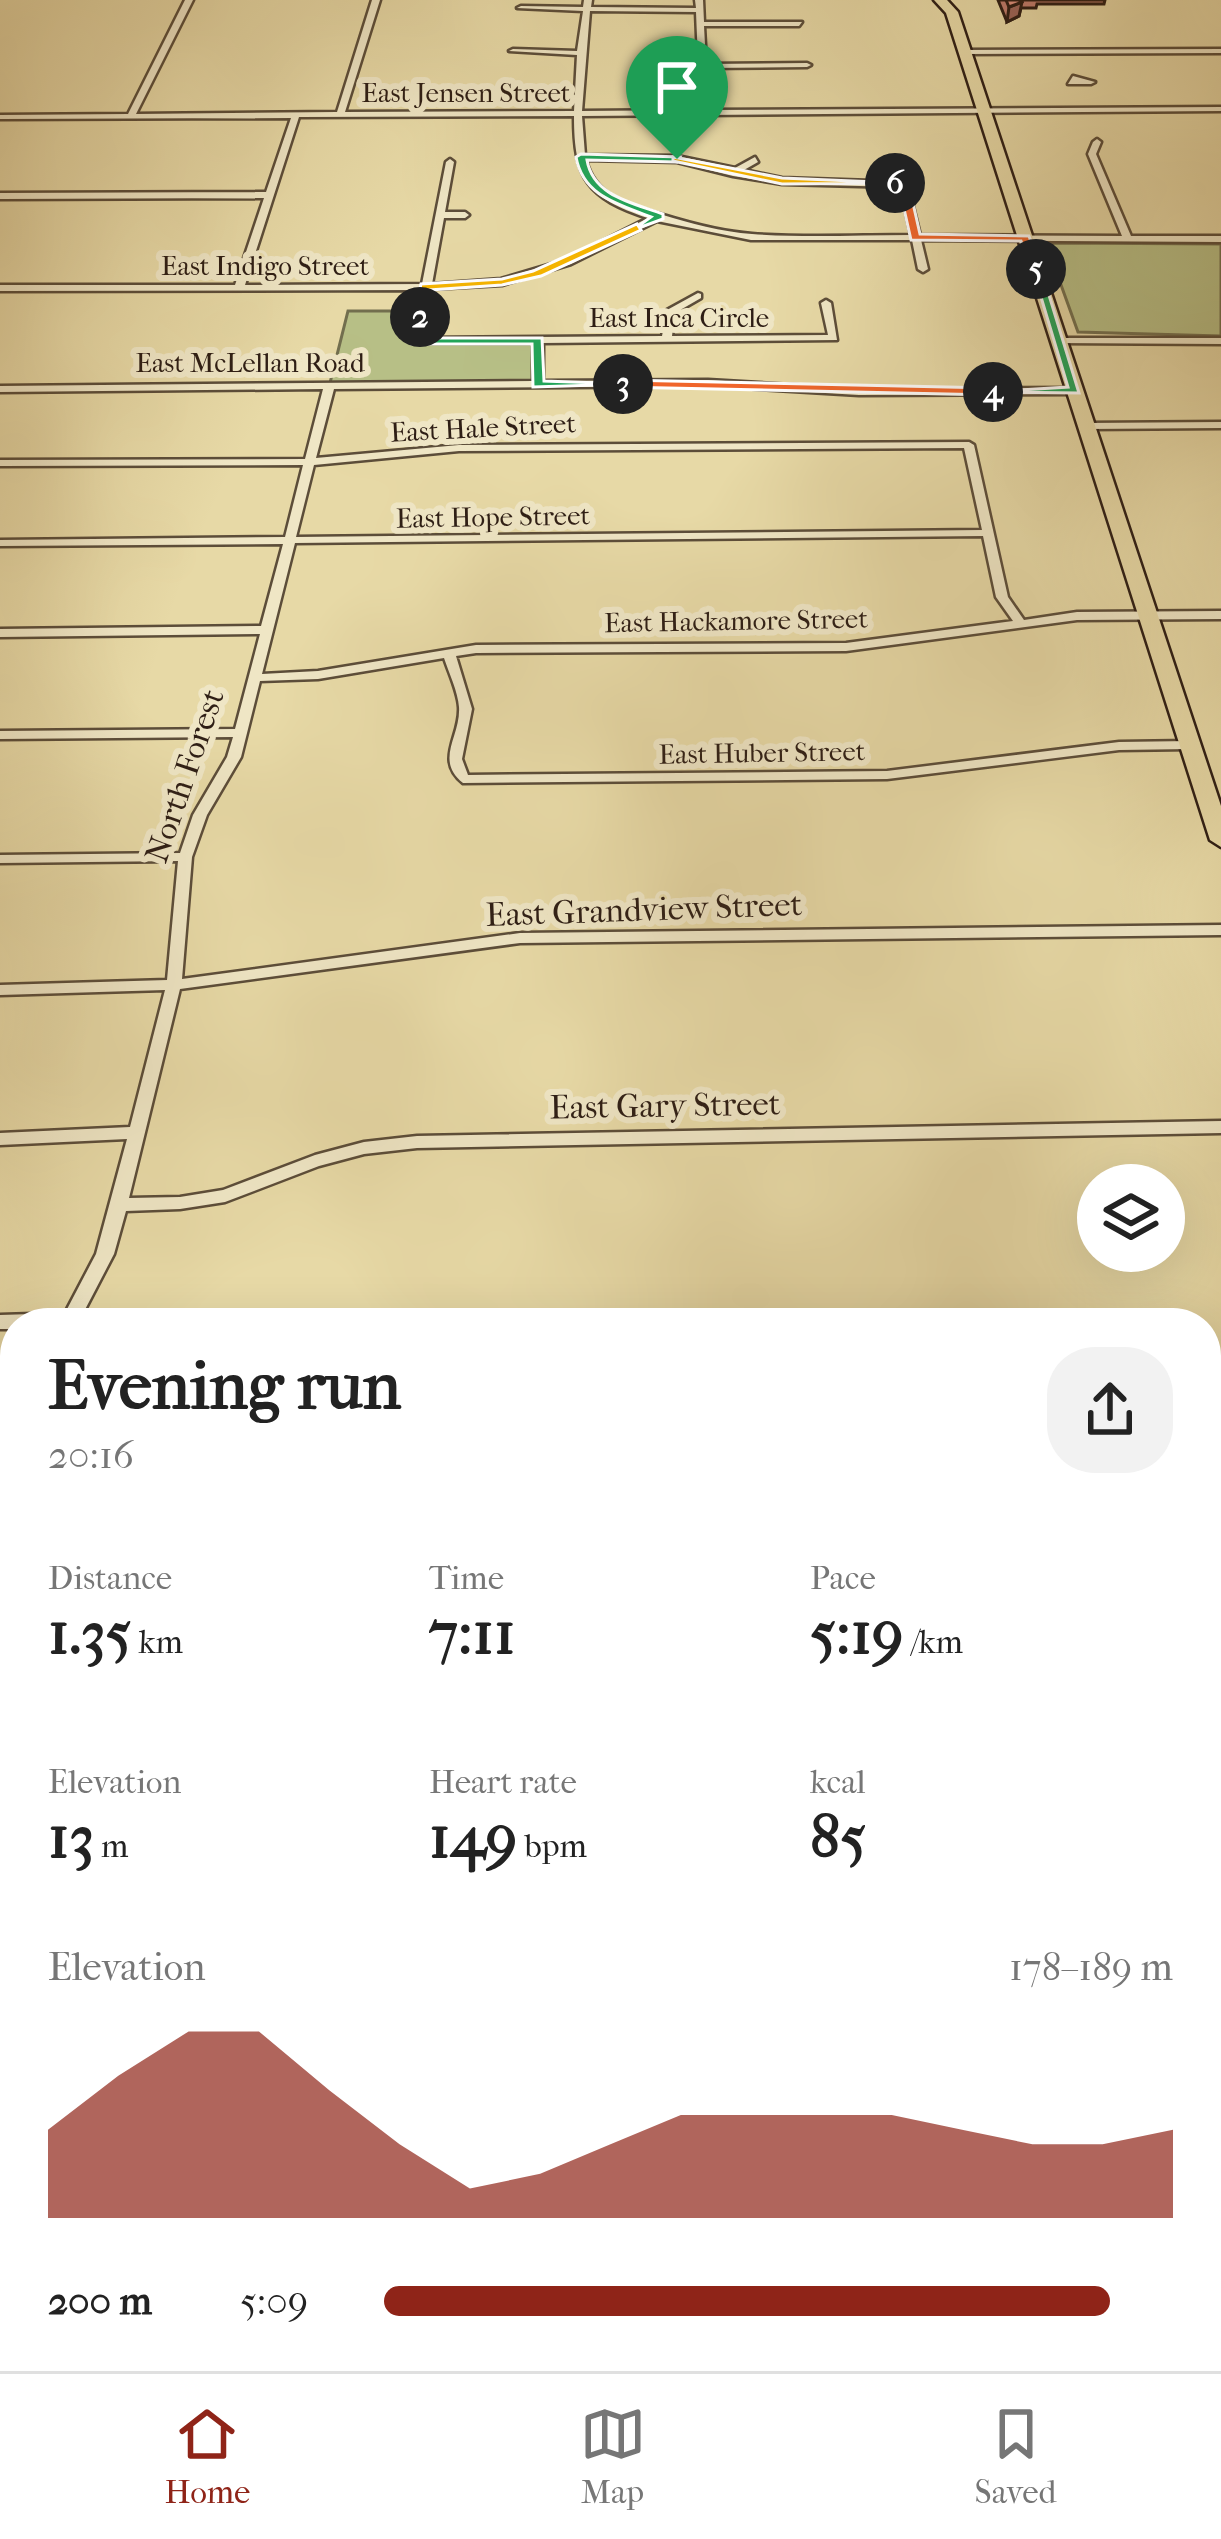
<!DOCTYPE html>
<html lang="en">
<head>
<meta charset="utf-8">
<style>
	:root { --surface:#fff; --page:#f2f2f2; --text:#222; --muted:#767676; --line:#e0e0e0; --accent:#8f2418 }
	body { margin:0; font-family:"IM FELL French Canon",serif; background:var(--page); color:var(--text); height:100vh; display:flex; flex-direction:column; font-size:45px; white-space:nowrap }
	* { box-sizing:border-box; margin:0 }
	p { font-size:39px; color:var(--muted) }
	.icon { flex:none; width:66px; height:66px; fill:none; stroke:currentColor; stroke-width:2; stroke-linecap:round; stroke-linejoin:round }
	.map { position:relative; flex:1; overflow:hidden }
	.details { position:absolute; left:0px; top:1308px; width:1221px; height:1065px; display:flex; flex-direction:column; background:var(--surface); border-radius:48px 48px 0 0; box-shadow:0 12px 48px #0002 }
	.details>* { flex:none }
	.tools { position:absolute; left:1077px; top:1164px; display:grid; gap:24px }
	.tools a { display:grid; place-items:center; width:108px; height:108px; border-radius:50%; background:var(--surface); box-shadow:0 12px 48px #0002; font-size:60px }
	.pin { position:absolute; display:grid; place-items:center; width:102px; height:102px; color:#fff; margin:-123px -51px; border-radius:50% 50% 50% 0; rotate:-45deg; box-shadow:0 0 12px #0007 }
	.pin .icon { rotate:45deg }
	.km { position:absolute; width:60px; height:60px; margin:-30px; border-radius:50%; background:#222; color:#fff; font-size:33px; line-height:60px; text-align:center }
	.round { display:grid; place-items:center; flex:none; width:126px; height:126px; border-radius:48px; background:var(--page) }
	.summary { display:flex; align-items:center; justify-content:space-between; height:204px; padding:0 48px }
	h1 { font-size:66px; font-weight:800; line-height:90px }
	.metrics { display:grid; grid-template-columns:repeat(3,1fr); gap:18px; height:204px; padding:12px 48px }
	.metrics div { display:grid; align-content:center }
	.metrics b { font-size:60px; font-weight:800 }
	.metrics small { font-size:33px; font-weight:400 }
	.metrics p { font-size:33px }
	.chart { height:336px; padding:24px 48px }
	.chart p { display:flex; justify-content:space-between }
	.chart svg { width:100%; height:216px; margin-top:12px; fill:var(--accent); opacity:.7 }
	ul { padding:0 48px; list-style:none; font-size:39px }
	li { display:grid; grid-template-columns:192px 144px 1fr; align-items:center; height:90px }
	li i { height:30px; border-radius:15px; background:var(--accent) }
	.tabs { display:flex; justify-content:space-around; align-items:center; height:168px; border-top:3px solid var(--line); background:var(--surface); font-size:33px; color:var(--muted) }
	.tabs a { display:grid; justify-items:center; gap:6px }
	.tabs .active { color:var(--accent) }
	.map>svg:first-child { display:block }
</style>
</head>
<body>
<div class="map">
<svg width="1221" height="2371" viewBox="0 0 1221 2371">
	<rect width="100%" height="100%" fill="#e7d9a6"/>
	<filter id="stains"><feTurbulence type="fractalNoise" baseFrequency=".00167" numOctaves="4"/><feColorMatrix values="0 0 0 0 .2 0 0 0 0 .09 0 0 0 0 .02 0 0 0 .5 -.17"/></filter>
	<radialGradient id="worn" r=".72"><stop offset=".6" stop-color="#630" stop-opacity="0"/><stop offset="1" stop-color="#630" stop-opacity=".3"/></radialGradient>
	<g fill="#b7bf86" stroke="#726e4e" stroke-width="3">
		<path d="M1054,243L1221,244V336L1078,332L1047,246Z"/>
		<path d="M348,311H421L416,340L538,341V385L329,387Z"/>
	</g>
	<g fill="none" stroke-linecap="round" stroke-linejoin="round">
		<g stroke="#5c4d39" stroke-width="5">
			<g id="minor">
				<path d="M185,0H193L136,114L337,112L372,0H380L345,112L574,111L577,55L509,51L513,49L577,51L583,11L517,8L521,6L583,7L584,0H592L591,7L696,8L695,0H703L704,22H802L799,26H704L706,64L807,63L811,65L807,67L706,68L708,110L1221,107V111L582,116L585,155L677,156L735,168L755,157L758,162L744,170L782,178L903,182L909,190L920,235L1122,236L1088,154L1093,142L1097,139L1101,142L1096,154L1131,236H1221V242L921,240L928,269L923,272L918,269L912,240H751L657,221L571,264L502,285L431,289L422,338L662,336L667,310L698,293L701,294V298L675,313L672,336L828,335L821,303L826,300L831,303L837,340L543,343V381L708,380L859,389L1075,388L1080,391L1075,394L859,395L708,386L334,389L316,458L459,445L969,442L974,445L1008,597L1024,620L1077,612L1221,611V619L1077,620L846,651L476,653L456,656L472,709L462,759L468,775L887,771L1119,742L1190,741L1197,745L1190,749L1119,750L887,779L463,783C434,760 461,736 459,707C458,692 449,673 444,658L318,679L260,681L241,757L207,815L192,857L182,979L520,933L1221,925V935L520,943L180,989L129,1198L180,1197L223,1190L315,1155L364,1142L417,1136L1221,1121V1133L417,1148L364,1154L319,1166L225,1202L180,1209L126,1211L114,1254L78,1323H15V1329H0V1315L65,1313L96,1254L127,1139L0,1145V1133L130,1127L165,990L0,995V985L167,980L178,861L0,863V855L180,853L193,815L227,757L233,737L0,739V731L235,729L260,634L0,637V629L261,626L283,544L0,546V540L285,537L303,465L0,466V460L305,459L323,389L0,392V386L533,381V343H413L421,290L0,291V285H235L264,198L0,199V193L266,192L291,118L0,119V115L128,114ZM590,11L696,12L700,110L582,111ZM574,116C574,179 587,198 648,218L565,260L501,279L432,284L444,218H465L469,215L465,212H445L454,162L450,159L446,162L422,284L245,285L299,117ZM586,160L677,162L733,176L782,184L898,187L901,190L911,235C858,235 805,238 752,234C722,232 689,223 663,215C632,206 595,198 586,160ZM964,448L982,530L296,537L314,465L459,451ZM983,536L996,597L1013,621L846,643L476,645L318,671L262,674L295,543Z"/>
				<path d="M1221,49V53L965,54L961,52L965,50Z"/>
				<path d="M1073,76L1095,82L1091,84H1068Z"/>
				<path d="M1059,338H1221V344L1056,343L1054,341Z"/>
				<path d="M1221,422V428L1087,429L1082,426L1087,423Z"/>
				<rect x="1206" y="1363" width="15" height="14"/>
				<path d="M15,1501V1544L7,1570L0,1573V1529L8,1503Z"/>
				<rect x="0" y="1883" width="15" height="22"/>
				<path d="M58,2358H84L83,2371H57Z"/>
				<path d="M593,2358H623L630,2371H600Z"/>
			</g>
		</g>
		<g stroke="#2e1e15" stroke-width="4">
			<g id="secondary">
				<rect x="1206" y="1805" width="15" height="30"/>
				<rect x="0" y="1825" width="15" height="30"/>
			</g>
		</g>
		<g stroke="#2e1e15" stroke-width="5">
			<path id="primary" d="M934,0H947L958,12L1221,806V847L1210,840L946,13Z"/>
		</g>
		<use href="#minor" fill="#efe6c5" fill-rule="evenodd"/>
		<use href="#secondary" fill="#efe6c5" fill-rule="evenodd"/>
		<use href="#primary" fill="#e7d9a6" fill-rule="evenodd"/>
	</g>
	<g fill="#bf7c6d" stroke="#2e1e15" stroke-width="3">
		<path d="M998,0H1105L1104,4H1037L1036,8H1021L1019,16L1007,22Z"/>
		<rect x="1206" y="1616" width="15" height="106"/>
		<path d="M962,2358H1206L1221,2371H968Z"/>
	</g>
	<path fill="#9b6559" stroke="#2e1e15" stroke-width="3" d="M1022,2L1019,16L1007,22L1009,7Z"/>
	<g fill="#de907f" stroke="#2e1e15" stroke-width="3">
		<path d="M1006,0H1021L1022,2L1009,7Z"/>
		<path d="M1206,1616H1221V1707L1206,1708Z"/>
		<path d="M1206,2257L1221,2285V2371H980L974,2358H1206Z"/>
	</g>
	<path fill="#22a559" stroke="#fff" stroke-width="3" d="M581,154L680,157L677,162L587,160C593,196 633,203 663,214V219L633,230L651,217C618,204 583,196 576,157Z"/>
	<path fill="#f5b400" stroke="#fff" stroke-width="3" d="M637,224L641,230L541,276L502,285L430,290L426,317H414L421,284L502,279L533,271Z"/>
	<path fill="#22a559" stroke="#fff" stroke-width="3" d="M420,313L426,317L422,338H542L544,381L629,384L533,387L532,344H412L414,317Z"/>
	<path fill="#f0652b" stroke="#fff" stroke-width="3" d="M623,380L993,388L999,392L993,395L619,387Z"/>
	<path fill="#22a559" stroke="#fff" stroke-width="3" d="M1032,267L1041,269L1079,393L987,392L1068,387Z"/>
	<path fill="#f0652b" stroke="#fff" stroke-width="3" d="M899,181L910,190L920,234L1029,236L1041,269L1032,272L1021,241L911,240L900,191L890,183Z"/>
	<path fill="#f5b400" stroke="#fff" stroke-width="3" d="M673,157L782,178L900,183L782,184L673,161Z"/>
	<g text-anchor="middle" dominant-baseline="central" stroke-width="12" stroke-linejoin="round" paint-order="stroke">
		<g font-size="27" fill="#2e1e15" stroke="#efe6c5">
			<text x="466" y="93">East Jensen Street</text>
			<text x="265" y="266">East Indigo Street</text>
			<text x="679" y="318">East Inca Circle</text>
			<text x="250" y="363">East McLellan Road</text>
			<text transform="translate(483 428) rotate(-3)">East Hale Street</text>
			<text transform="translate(493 517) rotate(-1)">East Hope Street</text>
			<text transform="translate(736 621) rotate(-1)">East Hackamore Street</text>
			<text transform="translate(762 753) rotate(-1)">East Huber Street</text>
		</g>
		<g font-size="33" fill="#2e1e15" stroke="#efe6c5">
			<text transform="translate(185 776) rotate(-71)">North Forest</text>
			<text transform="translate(644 910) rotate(-2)">East Grandview Street</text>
			<text transform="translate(665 1106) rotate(-1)">East Gary Street</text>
		</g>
	</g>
	<rect width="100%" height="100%" filter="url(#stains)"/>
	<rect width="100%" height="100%" fill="url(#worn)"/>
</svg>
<div class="tools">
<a><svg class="icon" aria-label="layers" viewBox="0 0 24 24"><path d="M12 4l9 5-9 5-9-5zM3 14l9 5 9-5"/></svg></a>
</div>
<div class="pin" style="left:677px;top:159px;background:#1e9e55"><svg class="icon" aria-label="arrive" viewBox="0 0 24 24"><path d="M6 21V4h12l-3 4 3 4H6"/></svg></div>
<b class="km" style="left:420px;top:317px">2</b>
<b class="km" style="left:623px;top:384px">3</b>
<b class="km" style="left:993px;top:392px">4</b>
<b class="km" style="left:1036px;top:269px">5</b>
<b class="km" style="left:895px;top:183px">6</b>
<section class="details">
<div class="summary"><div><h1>Evening run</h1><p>20:16</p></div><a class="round"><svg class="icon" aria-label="share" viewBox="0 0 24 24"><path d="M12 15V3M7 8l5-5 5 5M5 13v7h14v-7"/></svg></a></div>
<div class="metrics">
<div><p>Distance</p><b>1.35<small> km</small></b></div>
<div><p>Time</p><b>7:11</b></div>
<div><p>Pace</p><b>5:19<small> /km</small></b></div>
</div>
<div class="metrics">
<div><p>Elevation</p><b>13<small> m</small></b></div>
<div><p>Heart rate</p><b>149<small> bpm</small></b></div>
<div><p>kcal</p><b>85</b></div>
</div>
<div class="chart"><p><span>Elevation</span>178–189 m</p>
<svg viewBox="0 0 160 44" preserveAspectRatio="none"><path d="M0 44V26L10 15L20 6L30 6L40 18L50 29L60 38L70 35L80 29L90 23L100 23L110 23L120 23L130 26L140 29L150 29L160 26V44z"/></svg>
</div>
<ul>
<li><b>200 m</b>5:09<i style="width:92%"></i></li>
</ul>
</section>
</div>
<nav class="tabs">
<a class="active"><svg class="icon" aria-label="home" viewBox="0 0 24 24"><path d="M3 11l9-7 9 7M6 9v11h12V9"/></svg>Home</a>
<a><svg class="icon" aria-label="map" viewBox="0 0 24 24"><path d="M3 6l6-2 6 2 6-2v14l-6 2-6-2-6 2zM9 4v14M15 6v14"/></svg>Map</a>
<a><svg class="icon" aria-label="saved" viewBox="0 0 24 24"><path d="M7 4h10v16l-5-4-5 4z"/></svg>Saved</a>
</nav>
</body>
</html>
